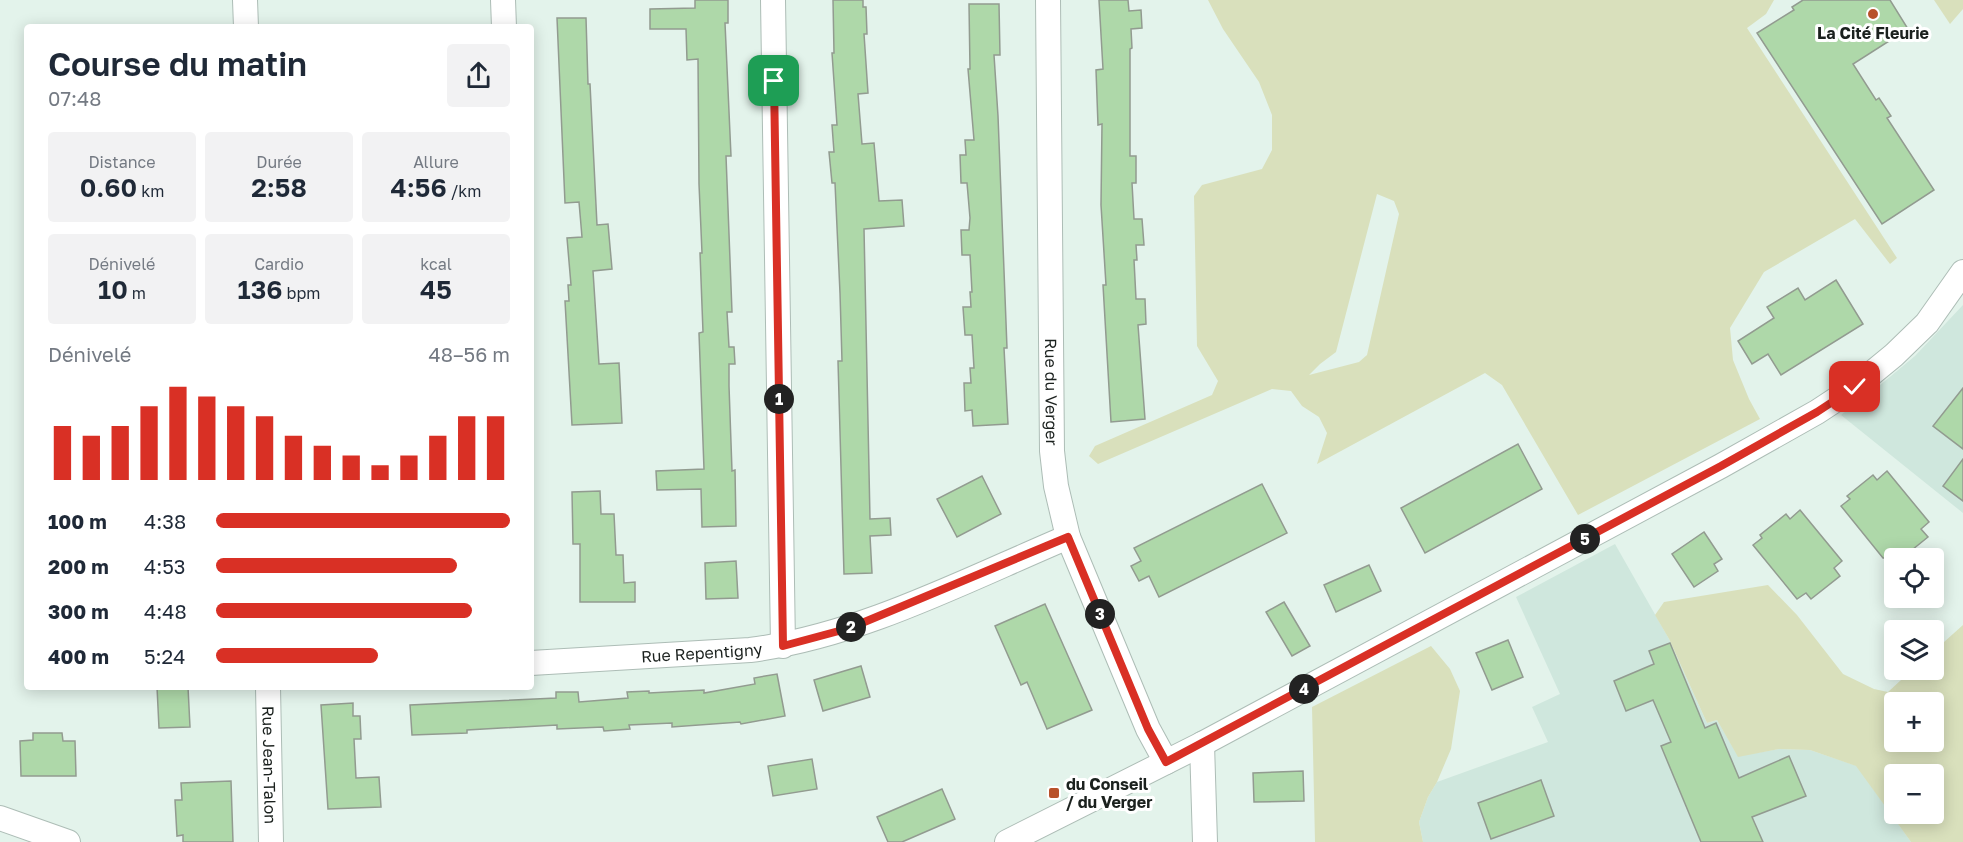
<!DOCTYPE html>
<html lang="fr">
<head>
<meta charset="utf-8">
<style>
	:root { --surface:#fff; --page:#f2f2f3; --text:#1f2937; --muted:#747a83; --accent:#d93025 }
	body { margin:0; font-family:"Golos Text",sans-serif; background:var(--page); color:var(--text); height:100vh; display:flex; flex-direction:column; font-size:22px; white-space:nowrap }
	* { box-sizing:border-box; margin:0 }
	p { font-size:20px; color:var(--muted) }
	.icon { flex:none; width:33px; height:33px; fill:none; stroke:currentColor; stroke-width:2; stroke-linecap:round; stroke-linejoin:round }
	.map { position:relative; flex:1; overflow:hidden }
	.sheet { position:absolute; left:24px; top:24px; width:510px; height:666px; display:flex; flex-direction:column; background:var(--surface); border-radius:6px; box-shadow:0 3px 15px #0003 }
	.sheet>* { flex:none }
	.controls { position:absolute; left:1884px; top:548px; display:grid; gap:12px }
	.controls a { display:grid; place-items:center; width:60px; height:60px; border-radius:6px; background:var(--surface); box-shadow:0 3px 15px #0003; font-size:30px }
	.pin { position:absolute; display:grid; place-items:center; width:51px; height:51px; color:#fff; margin:-26px; border-radius:12px; box-shadow:0 3px 9px #0006 }
	.km { position:absolute; width:30px; height:30px; margin:-15px; border-radius:50%; background:#222; color:#fff; font-size:16px; line-height:30px; text-align:center }
	.round { display:grid; place-items:center; flex:none; width:63px; height:63px; border-radius:6px; background:var(--page) }
	.headline { display:flex; align-items:center; justify-content:space-between; height:102px; padding:0 24px }
	h1 { font-size:33px; font-weight:600; line-height:45px }
	.metrics { display:grid; grid-template-columns:repeat(3,1fr); gap:9px; height:102px; padding:6px 24px }
	.metrics div { display:grid; align-content:center; border-radius:6px; background:var(--page); text-align:center }
	.metrics b { font-size:26px; font-weight:600 }
	.metrics small { font-size:16px; font-weight:400 }
	.metrics p { font-size:16px }
	.chart { height:168px; padding:12px 24px }
	.chart p { display:flex; justify-content:space-between }
	.chart svg { width:100%; height:108px; margin-top:6px; stroke:var(--accent); stroke-width:6 }
	ul { padding:0 24px; list-style:none; font-size:20px }
	li { display:grid; grid-template-columns:96px 72px 1fr; align-items:center; height:45px }
	li i { height:15px; border-radius:8px; background:var(--accent) }
	.map>svg:first-child { display:block }
</style>
</head>
<body>
<div class="map">
<svg width="1963" height="842" viewBox="0 0 1963 842">
	<rect width="100%" height="100%" fill="#e3f3eb"/>
	<g fill="#cfe7dd">
		<path d="M1963,305V513L1841,415L1879,386L1915,356Z"/>
		<path d="M1615,544L1669,639L1707,723L1717,720L1738,756L1779,749L1810,750L1857,766L1911,842H1423L1419,822L1428,797L1437,782L1548,742L1532,707L1560,694L1516,597Z"/>
	</g>
	<g fill="#d9e0bc" fill-rule="evenodd">
		<path d="M1208,0H1774L1766,14L1747,28L1897,258L1890,264L1855,219L1764,272L1730,328L1733,360L1749,399L1760,419L1578,515L1502,385L1485,373L1317,464L1327,433L1319,417L1302,406L1291,391L1272,389L1098,464L1089,456L1095,446L1212,395L1218,381L1197,346L1194,196L1202,185L1262,169L1272,150V115L1259,82L1223,29ZM1377,194L1394,201L1399,214L1367,355L1359,362L1309,375L1320,364L1336,352Z"/>
		<path d="M1934,0H1963V9L1950,24Z"/>
		<path d="M1768,585L1797,615L1843,674L1874,689L1888,692L1913,669H1934V651L1963,625V842H1911L1856,766L1810,750L1779,749L1738,757L1717,720L1707,723L1669,639L1655,615L1664,602ZM1894,702H1934V741H1894ZM1894,774H1934V813H1894Z"/>
		<path d="M1431,646L1450,669L1460,691L1451,749L1437,782L1428,797L1419,822L1423,842H1315L1312,707Z"/>
	</g>
	<g fill="#aed8a9" stroke="#929b90" stroke-width="1.5">
		<path d="M695,0H728V23H725L731,156H726L732,312H727L729,347H734L735,364H729V386L732,471L735,470L736,526L702,527L701,489L657,490L656,471L704,469L699,333L703,332L700,253H702L699,184L698,59L687,60L686,29H650V9L695,8Z"/>
		<path d="M833,0H863V7H866L867,34H864L868,93L858,94L862,144L874,143L879,201L902,200L904,226L864,229L870,519L890,518L891,535L870,536L872,573L844,574L838,361H842L840,293L835,183H832L829,152H834L832,125H837L832,53H834Z"/>
		<path d="M1099,0H1128L1129,11L1141,10L1142,28L1131,29L1132,48L1130,49V156H1136V183H1132L1134,219H1142L1144,245H1136L1137,260H1134L1136,299H1145L1146,324L1138,325L1145,419L1111,422L1103,285H1106L1101,205L1102,124L1098,125L1096,70L1103,69Z"/>
		<path d="M1803,0H1890L1908,29L1853,64L1876,100L1879,98L1891,116L1887,118L1934,190L1882,224L1757,33L1794,10L1792,7Z"/>
		<path d="M969,4H999L1000,55H994L998,116L1007,348H1004L1008,424L973,426L972,410L965,411L964,383H971L970,368H974L972,335H965L963,307H971L970,292H972L970,255H962L961,230H969L970,218L967,183H961L960,155H966L965,140H974L968,69H970Z"/>
		<path d="M557,18H586L588,84H590L597,225L608,224L612,269L593,271L599,364L619,363L622,423L572,425L565,301H569L568,285H571L567,238L582,237L579,202L565,203Z"/>
		<path d="M1836,280L1863,324L1781,375L1768,354L1752,364L1738,341L1774,318L1767,307L1798,288L1805,300Z"/>
		<path d="M1963,388V449L1933,426Z"/>
		<path d="M1518,444L1542,489L1425,553L1401,508Z"/>
		<path d="M1963,459V501L1943,486Z"/>
		<path d="M1887,471L1929,522L1921,529L1928,537L1902,558H1883L1841,506L1850,499L1847,496L1873,475L1877,480Z"/>
		<path d="M982,476L1001,514L957,537L937,499Z"/>
		<path d="M1262,484L1287,533L1159,597L1149,576L1139,581L1131,566L1141,561L1134,548Z"/>
		<path d="M600,491L601,514H614L616,555H623L624,583L635,582V602H580V544H573L572,492Z"/>
		<path d="M1800,510L1842,561L1834,568L1840,576L1811,599L1806,593L1797,599L1753,545L1762,538L1760,535L1786,514L1790,519Z"/>
		<path d="M1704,532L1722,559L1714,564L1718,571L1694,587L1672,554Z"/>
		<path d="M736,561L738,598L706,599L705,563Z"/>
		<path d="M1369,565L1381,591L1336,612L1324,585Z"/>
		<path d="M1284,602L1310,646L1292,656L1266,612Z"/>
		<path d="M1045,604L1092,710L1047,729L1027,682L1021,685L995,626Z"/>
		<path d="M1508,640L1523,677L1492,690L1476,653Z"/>
		<path d="M1670,643L1705,728L1716,723L1739,778L1789,756L1806,796L1752,817L1763,842H1701L1661,746L1671,742L1653,700L1626,711L1614,681L1654,664L1649,651Z"/>
		<path d="M861,666L870,697L823,711L814,680Z"/>
		<path d="M777,674L785,716L741,724L740,722L672,727V723L629,725L630,729L604,731L603,727L557,729V725L467,730V733L412,735L410,705L556,698V692H578L579,702L628,698L627,692L649,691V693L704,690V693L755,684L754,678Z"/>
		<path d="M157,687H188L190,727L159,728Z"/>
		<path d="M353,703V716H360L361,739H354L356,778L379,777L381,807L328,809L321,705Z"/>
		<path d="M33,733H62L63,741H75L76,776H21L20,741L33,740Z"/>
		<path d="M812,759L817,789L773,796L768,766Z"/>
		<path d="M1303,771L1304,801L1254,802L1253,773Z"/>
		<path d="M1541,780L1554,816L1491,839L1478,803Z"/>
		<path d="M231,781L233,842H183V835L177,836L175,800H182L181,783Z"/>
		<path d="M942,789L955,819L902,842H888L877,817Z"/>
	</g>
	<g fill="none" stroke-linecap="round" stroke-linejoin="round">
		<g stroke="#adbdb6" stroke-width="26">
			<g id="minor">
				<path d="M245,0L246,27"/>
				<path d="M503,0L504,27"/>
				<path d="M773,0L783,646"/>
				<path id="s1" d="M1048,0L1052,451L1056,486L1068,537L1148,729L1166,762"/>
				<path id="s2" d="M531,663L750,650C860,636 966,580 1068,537"/>
				<path id="s3" d="M268,687L271,842"/>
				<path d="M1202,744L1205,842"/>
				<path d="M0,818L68,842"/>
				<path d="M1007,842L1202,744L1721,466L1817,412L1855,387L1894,355L1927,323L1963,272"/>
			</g>
		</g>
		<use href="#minor" stroke="#fff" stroke-width="24"/>
	</g>
	<g fill="none" stroke-linecap="round" stroke-linejoin="round">
		<g stroke="#fff" stroke-width="12">
			<path id="route" d="M774,81L783,646L850,628L1068,537L1148,729L1166,762L1721,466L1817,412L1855,387"/>
		</g>
		<use href="#route" stroke="#d93025" stroke-width="8"/>
	</g>
	<g fill="#b8512a" stroke="#fff" stroke-width="2">
		<circle cx="1873" cy="14" r="6"/>
		<rect x="1048" y="787" width="12" height="12" rx="3"/>
	</g>
	<g text-anchor="middle" dominant-baseline="central" stroke-width="6" stroke-linejoin="round" paint-order="stroke">
		<g font-size="16" font-weight="bold" fill="#1b211e" stroke="#fff">
			<text x="1873" y="33">La Cité Fleurie</text>
			<text x="1066" y="784" text-anchor="start">du Conseil<tspan x="1066" dy="18">/ du Verger</tspan></text>
		</g>
		<g font-size="16" fill="#1b211e" stroke="#fff">
			<text stroke="none"><textPath href="#s1" startOffset="392">Rue du Verger</textPath></text>
			<text stroke="none"><textPath href="#s2" startOffset="171">Rue Repentigny</textPath></text>
			<text stroke="none"><textPath href="#s3" startOffset="78">Rue Jean-Talon</textPath></text>
		</g>
	</g>
</svg>
<div class="controls">
<a><svg class="icon" aria-label="locate" viewBox="0 0 24 24"><circle cx="12" cy="12" r="6"/><path d="M12 2v4M12 18v4M2 12h4M18 12h4"/></svg></a>
<a><svg class="icon" aria-label="layers" viewBox="0 0 24 24"><path d="M12 4l9 5-9 5-9-5zM3 14l9 5 9-5"/></svg></a>
<a>+</a>
<a>−</a>
</div>
<div class="pin" style="left:774px;top:81px;background:#1e9e55"><svg class="icon" aria-label="arrive" viewBox="0 0 24 24"><path d="M6 21V4h12l-3 4 3 4H6"/></svg></div>
<div class="pin" style="left:1855px;top:387px;background:#d93025"><svg class="icon" aria-label="check" viewBox="0 0 24 24"><path d="M5 12l5 5 9-10"/></svg></div>
<b class="km" style="left:779px;top:399px">1</b>
<b class="km" style="left:851px;top:627px">2</b>
<b class="km" style="left:1100px;top:614px">3</b>
<b class="km" style="left:1304px;top:689px">4</b>
<b class="km" style="left:1585px;top:539px">5</b>
<section class="sheet">
<div class="headline"><div><h1>Course du matin</h1><p>07:48</p></div><a class="round"><svg class="icon" aria-label="share" viewBox="0 0 24 24"><path d="M12 15V3M7 8l5-5 5 5M5 13v7h14v-7"/></svg></a></div>
<div class="metrics">
<div><p>Distance</p><b>0.60<small> km</small></b></div>
<div><p>Durée</p><b>2:58</b></div>
<div><p>Allure</p><b>4:56<small> /km</small></b></div>
</div>
<div class="metrics">
<div><p>Dénivelé</p><b>10<small> m</small></b></div>
<div><p>Cardio</p><b>136<small> bpm</small></b></div>
<div><p>kcal</p><b>45</b></div>
</div>
<div class="chart"><p><span>Dénivelé</span>48–56 m</p>
<svg viewBox="0 0 160 44" preserveAspectRatio="none"><path d="M5 44V22M15 44V26M25 44V22M35 44V14M45 44V6M55 44V10M65 44V14M75 44V18M85 44V26M95 44V30M105 44V34M115 44V38M125 44V34M135 44V26M145 44V18M155 44V18"/></svg>
</div>
<ul>
<li><b>100 m</b>4:38<i style="width:100%"></i></li>
<li><b>200 m</b>4:53<i style="width:82%"></i></li>
<li><b>300 m</b>4:48<i style="width:87%"></i></li>
<li><b>400 m</b>5:24<i style="width:55%"></i></li>
</ul>
</section>
</div>
</body>
</html>
